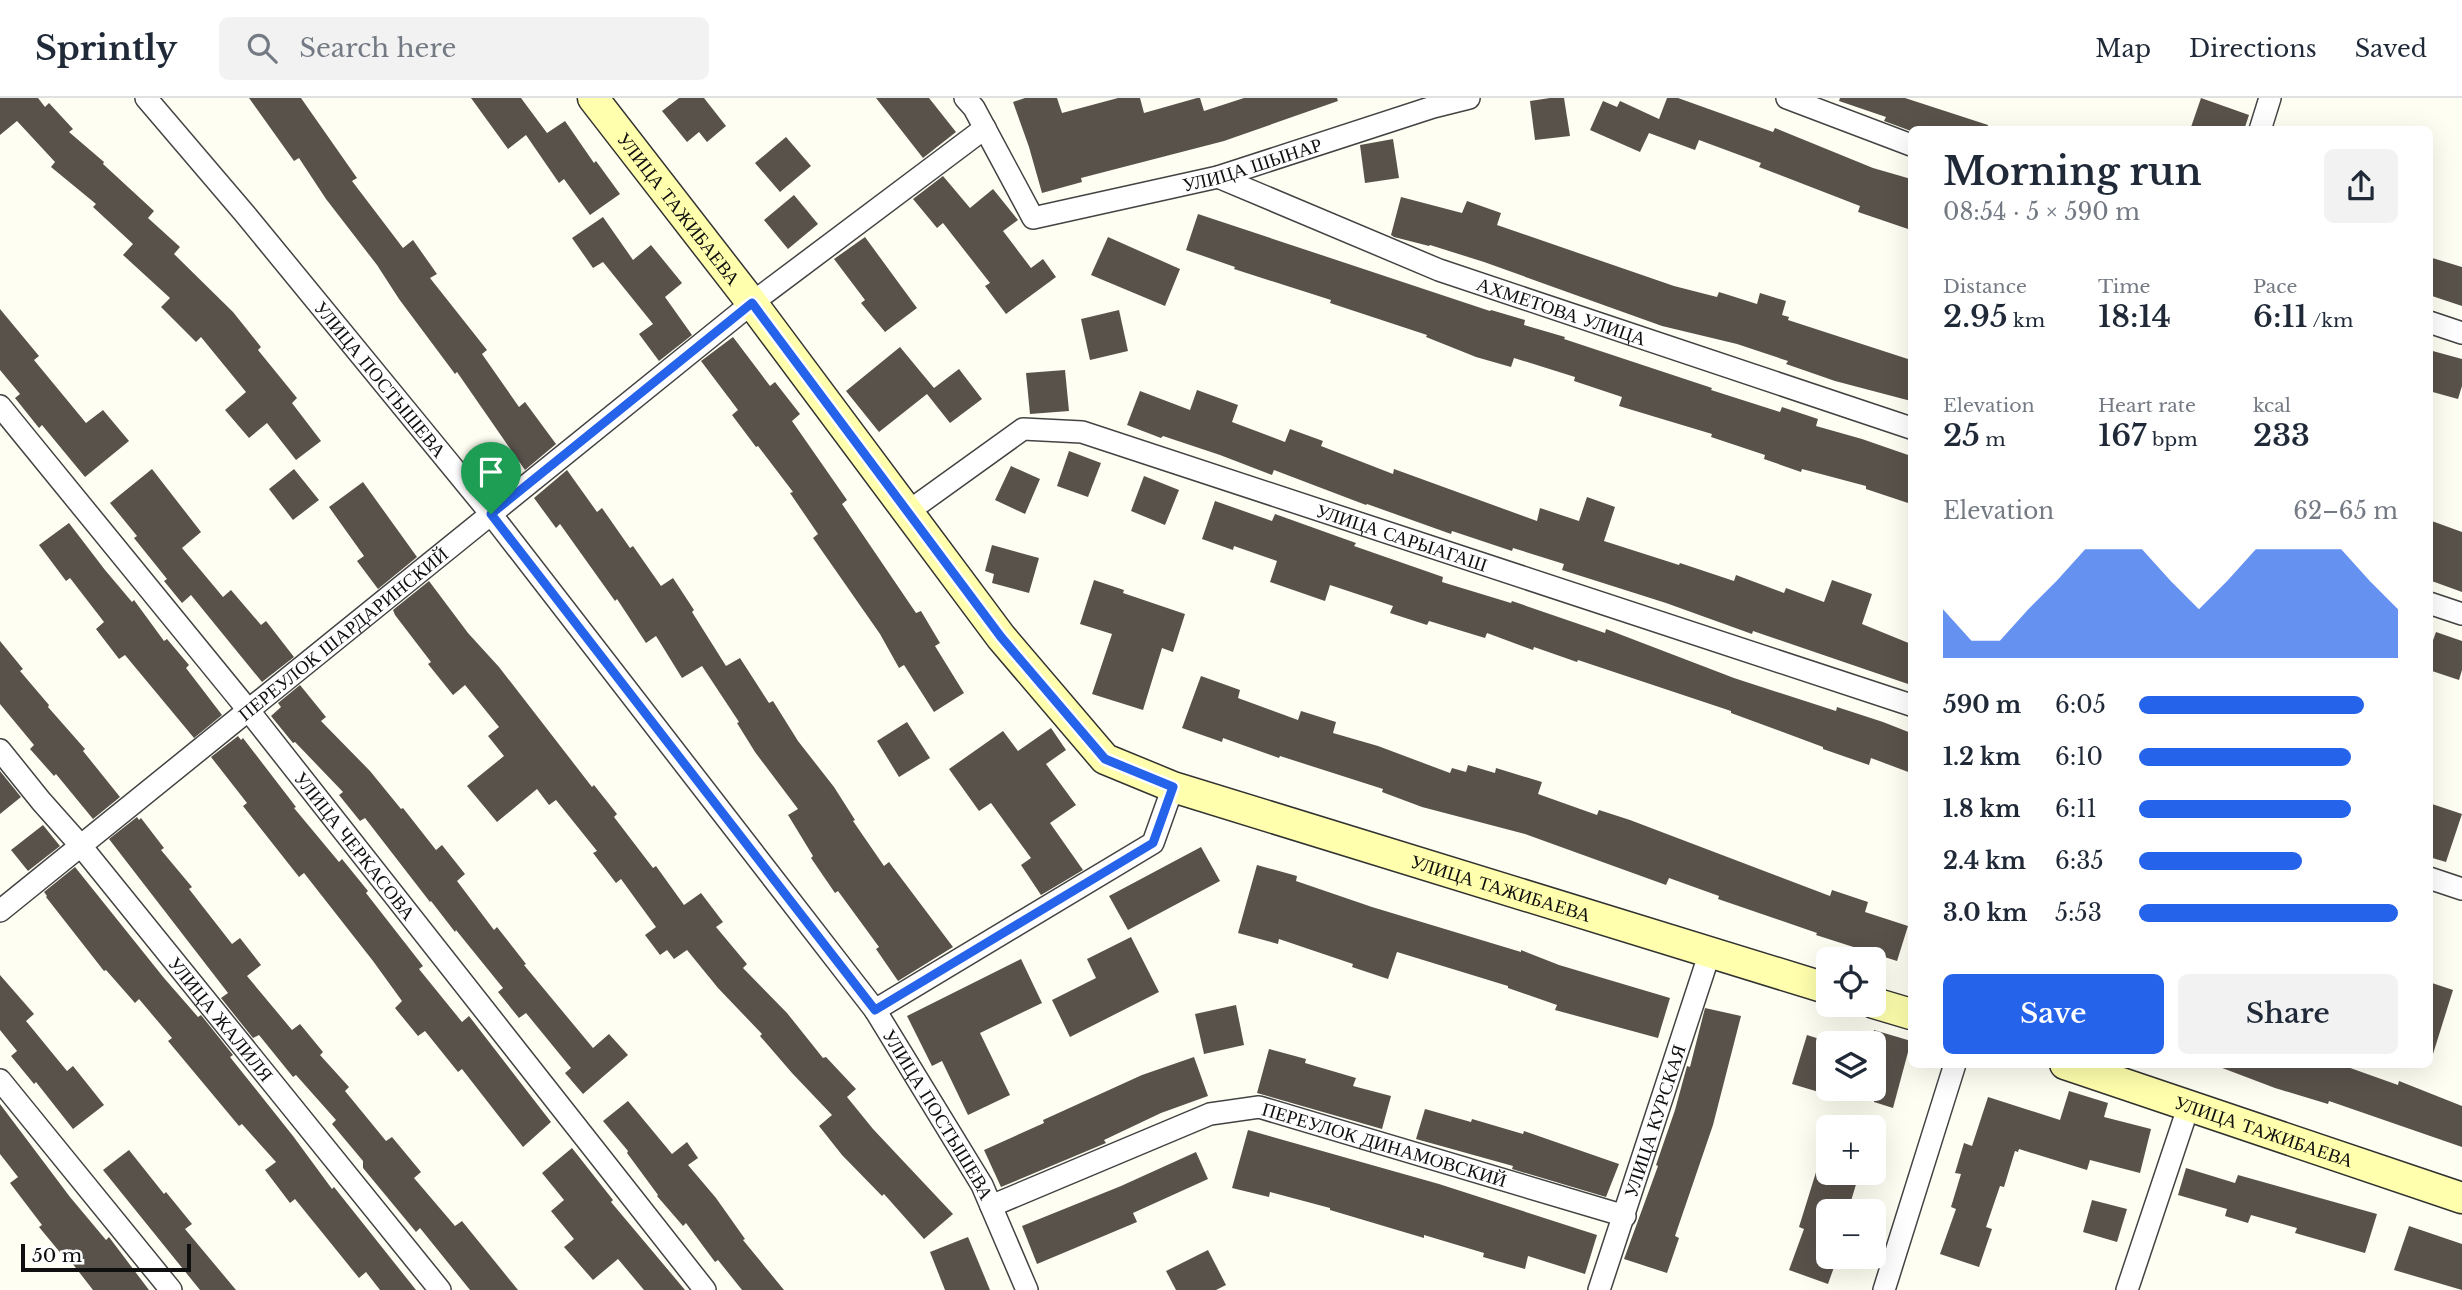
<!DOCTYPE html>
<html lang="en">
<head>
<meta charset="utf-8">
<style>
	:root { --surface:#fff; --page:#f2f2f3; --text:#1f2937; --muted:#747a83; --line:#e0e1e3; --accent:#2563eb }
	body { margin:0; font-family:"Libre Baskerville",serif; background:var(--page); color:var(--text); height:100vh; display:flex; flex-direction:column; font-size:26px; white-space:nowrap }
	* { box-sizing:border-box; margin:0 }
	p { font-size:23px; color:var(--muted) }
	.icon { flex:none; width:38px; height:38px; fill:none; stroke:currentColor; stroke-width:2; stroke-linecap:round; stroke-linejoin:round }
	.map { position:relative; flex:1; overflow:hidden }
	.drawer { position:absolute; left:1908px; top:28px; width:525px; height:942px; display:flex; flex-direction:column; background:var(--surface); border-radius:10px; box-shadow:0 7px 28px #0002 }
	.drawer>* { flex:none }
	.fabs { position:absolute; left:1816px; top:849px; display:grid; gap:14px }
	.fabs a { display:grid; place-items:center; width:70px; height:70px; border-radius:10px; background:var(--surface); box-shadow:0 7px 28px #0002; font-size:35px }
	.scale { position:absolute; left:21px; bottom:18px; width:170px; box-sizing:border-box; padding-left:7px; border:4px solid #101010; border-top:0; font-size:19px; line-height:24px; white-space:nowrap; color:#101010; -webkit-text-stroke:5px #fff; paint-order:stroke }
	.pin { position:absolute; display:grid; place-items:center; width:60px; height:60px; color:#fff; margin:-72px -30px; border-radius:50% 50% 50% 0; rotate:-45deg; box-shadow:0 0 7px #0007 }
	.pin .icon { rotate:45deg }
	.round { display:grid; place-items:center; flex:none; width:74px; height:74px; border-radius:10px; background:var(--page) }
	.head { display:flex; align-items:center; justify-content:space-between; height:119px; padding:0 35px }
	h1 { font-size:38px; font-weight:600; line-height:52px }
	.stats { display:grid; grid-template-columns:repeat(3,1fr); gap:10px; height:119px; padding:7px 35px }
	.stats div { display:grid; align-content:center }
	.stats b { font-size:30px; font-weight:600 }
	.stats small { font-size:19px; font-weight:400 }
	.stats p { font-size:19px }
	.chart { height:196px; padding:14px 35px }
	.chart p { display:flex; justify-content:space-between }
	.chart svg { width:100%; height:126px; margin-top:7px; fill:var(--accent); opacity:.7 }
	.cta { display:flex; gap:14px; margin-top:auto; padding:14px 35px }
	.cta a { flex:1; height:80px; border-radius:10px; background:var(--accent); color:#fff; font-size:28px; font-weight:600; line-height:80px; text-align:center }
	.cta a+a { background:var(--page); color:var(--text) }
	ul { padding:0 35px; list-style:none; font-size:23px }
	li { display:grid; grid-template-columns:112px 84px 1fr; align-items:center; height:52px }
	li i { height:18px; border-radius:9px; background:var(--accent) }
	header { display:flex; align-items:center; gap:42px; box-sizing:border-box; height:98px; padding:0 35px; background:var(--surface); border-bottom:2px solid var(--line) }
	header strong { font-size:33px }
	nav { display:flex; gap:38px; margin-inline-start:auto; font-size:24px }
	.search { width:490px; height:63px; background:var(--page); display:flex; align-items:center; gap:18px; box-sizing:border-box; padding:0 24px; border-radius:10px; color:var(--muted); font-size:26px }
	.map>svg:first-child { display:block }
</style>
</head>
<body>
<header>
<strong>Sprintly</strong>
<div class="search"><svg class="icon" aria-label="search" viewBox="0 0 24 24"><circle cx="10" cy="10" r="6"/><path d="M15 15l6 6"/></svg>Search here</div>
<nav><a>Map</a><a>Directions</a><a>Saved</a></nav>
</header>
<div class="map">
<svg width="2462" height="1192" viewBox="0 0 2462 1192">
	<rect width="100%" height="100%" fill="#fffef2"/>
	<g fill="#59524b">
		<path d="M0,0H38L45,9L49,5L73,31L69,34L104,64L103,66L154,113L148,120L180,149L174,156L233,214L261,249L258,252L297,300L292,305L321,343L296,362L267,325L249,340L225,312L246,294L201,239L196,244L161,209L170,200L123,157L133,146L93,109L96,106L51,69L55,64L17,23L0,37Z"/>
		<path d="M249,0H301L357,80L352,83L403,150L413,142L437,176L430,180L487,252L482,256L519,309L525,304L556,346L525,372L457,274L455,276L399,201L377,167L326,101L299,60L294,63Z"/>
		<path d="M471,0H521L547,35L565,23L594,65L596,63L620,96L590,117L564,81L559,85L526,37L508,51Z"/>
		<path d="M679,0H704L726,28L707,44L699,34L687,44L662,13Z"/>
		<path d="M876,0H929L956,34L923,60Z"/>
		<path d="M1025,0H1057L1062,15L1118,0H1140L1144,15L1197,0H1200L1204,13L1244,0H1337L1338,3L1224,43L1081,80L1082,84L1042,95L1029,49L1013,4Z"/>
		<path d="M1550,0H1564L1570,38L1535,42L1530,3Z"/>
		<path d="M1667,0H1678L1773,34L1775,30L1873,70L1911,81V132L1858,114L1860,108L1759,69L1761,65L1699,42L1695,52L1649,35L1640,54L1590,32L1603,3L1617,9L1620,3L1659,21Z"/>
		<path d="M1840,0H1905L1988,27L1987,32L1911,33L1884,23L1886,19L1839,3Z"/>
		<path d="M2201,0L2249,17L2244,32H2190Z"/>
		<path d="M786,39L811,68L780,94L755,65Z"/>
		<path d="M1393,41L1399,80L1365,85L1360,47Z"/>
		<path d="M943,78L970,110L993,91L1018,122L1003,133L1031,170L1043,161L1056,179L1006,216L985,188L990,185L943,125L937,130L913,101Z"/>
		<path d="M794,97L818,126L788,151L764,122Z"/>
		<path d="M1401,99L1462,115L1467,103L1501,115L1497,127L1674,188L1717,199L1719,194L1757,206L1760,195L1786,203L1782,217L1789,219L1788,222L1911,262V303L1835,283L1786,266L1788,263L1737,246L1662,228L1484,164L1430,147L1429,148L1394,139L1391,137Z"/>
		<path d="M1198,116L1490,213L1491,212L1525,222L1524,227L1565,239L1564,241L1712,290L1711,292L1780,314L1782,309L1818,321L1816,328L1862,341L1911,358V406L1866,391V388L1802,371L1801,374L1764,361L1765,357L1711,339L1712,336L1619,308L1622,299L1574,283L1575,279L1514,260L1511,269L1476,259L1426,239L1427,237L1330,205L1331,202L1234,171L1235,169L1186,152Z"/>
		<path d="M603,119L633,162L651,147L682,185L665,199L692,237L659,263L639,236L653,226L603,164L593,170L572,140Z"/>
		<path d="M865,139L917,210L885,234L861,205L865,202L834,161Z"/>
		<path d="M1108,139L1180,171L1165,208L1091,177Z"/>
		<path d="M2429,159L2462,169V208L2429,197Z"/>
		<path d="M0,211L39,258L34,262L86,325L103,312L129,343L85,379L42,327L39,330L15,300L20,296L0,272Z"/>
		<path d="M1119,212L1128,253L1090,262L1081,221Z"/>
		<path d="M733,239L770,288L775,284L800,316L792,323L847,402L842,406L916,515L921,513L940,545L935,548L964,595L934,614L904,567L899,570L880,536L813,440L818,436L790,395L793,394L758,348L756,349L732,317L738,312L701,263Z"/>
		<path d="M900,249L934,290L959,271L982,301L950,325L927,296L879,334L846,293Z"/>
		<path d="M2429,252L2462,261V288L2458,301L2429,293Z"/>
		<path d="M1065,272L1069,313L1030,316L1026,275Z"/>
		<path d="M1197,292L1238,307L1232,324L1285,344L1290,331L1323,343L1321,348L1393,376L1394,371L1537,423L1540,410L1579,423L1587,399L1615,409L1604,443L1679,467L1680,465L1734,483L1736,477L1784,495L1786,490L1824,504L1832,482L1872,496L1862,526L1911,546V587L1753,533L1752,536L1666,505L1562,472L1564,466L1513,450L1512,453L1452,433L1451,436L1367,406L1366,407L1274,372L1272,377L1220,357L1163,338L1161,340L1127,327L1140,293L1190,312Z"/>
		<path d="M1069,353L1101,365L1088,399L1057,388Z"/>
		<path d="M1011,368L1040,381L1025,416L995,402Z"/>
		<path d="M152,371L201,434L182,450L223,499L231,492L261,527L266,523L294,559L262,584L191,497L182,505L164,483L167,481L134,440L137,438L110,405Z"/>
		<path d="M294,371L319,402L293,422L269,391Z"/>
		<path d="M567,372L597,414L602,410L630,450L633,448L661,488L673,480L694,512L692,514L726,568L740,560L769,605L773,603L798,643L834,689L855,722L853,723L884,768L889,764L953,849L898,883L876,851L879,849L838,793L835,795L811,760L813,758L788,717L798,711L755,654L737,625L739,624L702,568L682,580L656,538L646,545L617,501L615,503L560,426L556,430L534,400Z"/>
		<path d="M1144,378L1179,392L1165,427L1131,413Z"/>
		<path d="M363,384L417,459L378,491L357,463L364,458L329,409Z"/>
		<path d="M1215,403L1272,423L1275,416L1356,445L1354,448L1443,479L1442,484L1511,505L1512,503L1605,535L1606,531L1734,580L1836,613L1837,609L1883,624L1911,635V675L1871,660L1869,667L1823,651V649L1731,615V613L1578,562L1577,564L1534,549L1533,552L1487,535L1485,540L1429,523L1427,527L1390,515L1393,508L1330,487L1325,503L1270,484L1277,463L1234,448L1233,452L1202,441Z"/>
		<path d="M2429,422L2462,434V494L2429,482Z"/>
		<path d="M69,425L105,472L132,504L134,502L164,543L167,541L189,567L186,570L222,617L194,640L125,557L119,561L96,531L104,524L70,480L66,483L39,447Z"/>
		<path d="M992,447L1039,460L1029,495L992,485L994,476L985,473Z"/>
		<path d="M1094,482L1124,492L1123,495L1185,516L1173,554L1162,550L1143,612L1092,596L1112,536L1080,526Z"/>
		<path d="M429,483L468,535L499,569L592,689L594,687L617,716L614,719L653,770L656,768L684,807L701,795L723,824L716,829L747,866L743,870L787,915L823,960L826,959L856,991L847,999L873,1031L953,1116L924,1141L884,1096L882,1098L842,1057L819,1028L832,1017L792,975L760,938L762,936L718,890L687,852L674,861L667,852L660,857L645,837L656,829L621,781L616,785L593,755L597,753L556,702L549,707L537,691L497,724L467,688L504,658L488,638L499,629L465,587L453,597L428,566L431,564L395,517L393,512Z"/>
		<path d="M2436,534L2462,543V572L2459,582L2429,572V553Z"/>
		<path d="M0,543L23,571L20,573L49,607L48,609L85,651L83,653L120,699L93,721L56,676L54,678L30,651L34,647L0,606Z"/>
		<path d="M1201,578L1240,592L1238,600L1298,622L1301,613L1336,624L1333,635L1378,648L1450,675L1452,670L1466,674L1468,667L1495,675L1496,670L1542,684L1538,696L1597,717L1599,712L1630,722L1830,798L1832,792L1868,804L1865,814L1908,828L1897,863L1816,837L1817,835L1718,801L1719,798L1669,780L1666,787L1525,736L1422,709L1382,694L1383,691L1280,658L1279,660L1223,640L1222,644L1182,630Z"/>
		<path d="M300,587L326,619L321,623L370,673L401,711L403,710L436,752L442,747L465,776L457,783L494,832L497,829L526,866L524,867L593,950L609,936L628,957L583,996L565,975L571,970L526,915L519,920L498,894L503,890L456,832L455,834L431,803L430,804L365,720L360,723L339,697L343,694L295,644L293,645L271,618L281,609L278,605Z"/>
		<path d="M907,624L930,660L899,679L877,643Z"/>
		<path d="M1051,630L1066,652L1046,666L1076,707L1050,725L1083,772L1041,797L1021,767L1031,760L991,705L979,713L949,671L1003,633L1018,653Z"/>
		<path d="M238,638L241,642L243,640L296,709L294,710L339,764L342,761L368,793L366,795L423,868L419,871L462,924L469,918L551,1024L523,1049L462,971L458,974L425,933L418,938L395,910L402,903L373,863L304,775L299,779L243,708L247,705L211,659Z"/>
		<path d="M0,673L21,699L0,716Z"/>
		<path d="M2429,705L2462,716L2446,764L2429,759Z"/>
		<path d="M137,719L139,722L141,720L164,750L161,752L192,789L189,791L232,846L240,840L261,867L247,878L292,932L300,926L323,954L320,957L349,989L345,993L386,1043L392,1039L421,1074L414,1080L455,1128L462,1123L518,1192H470L420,1130L416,1134L363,1070V1063L332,1026L336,1022L296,977L293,979L259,937L253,940L221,900L228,895L109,741Z"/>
		<path d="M43,727L60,748L28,773L11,752Z"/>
		<path d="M1201,749L1220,783L1128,832L1109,798Z"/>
		<path d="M1257,767L1297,778L1296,783L1372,809L1521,854V852L1559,867L1670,900L1658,940L1555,912L1557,907L1508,890V888L1397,854L1388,881L1352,869L1353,866L1279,841L1278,846L1238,835Z"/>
		<path d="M75,769L164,880L198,919L201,917L233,957L230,959L293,1038L332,1091L334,1089L416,1192H380L366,1174L359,1180L295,1101L290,1105L265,1072L276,1064L242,1026L239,1028L168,943L172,940L139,901L135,905L106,872L104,873L46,799L47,798L44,794Z"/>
		<path d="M1131,839L1159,894L1070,939L1052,902L1096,880L1087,861Z"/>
		<path d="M1021,861L1042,905L980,935L1010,997L968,1017L942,963L932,968L907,918Z"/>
		<path d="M0,877L34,916L26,923L67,973L73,968L104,1007L73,1031L36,984L34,986L11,958L17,953L0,932Z"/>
		<path d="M2429,884L2453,892L2433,956L2429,955Z"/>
		<path d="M1236,907L1244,947L1204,956L1195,916Z"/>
		<path d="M1705,910L1741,918L1713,1027L1675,1138L1679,1140L1667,1175L1624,1161L1658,1068L1656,1067L1675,1012L1687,968L1690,969Z"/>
		<path d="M1874,932L1911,943L1893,1010L1874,1004Z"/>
		<path d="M1807,937L1829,944V997L1792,986Z"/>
		<path d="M1269,951L1306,961L1305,965L1356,980L1353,988L1391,998L1382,1031L1257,995Z"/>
		<path d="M1194,959L1208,998L1161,1015L1104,1042L1106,1045L1001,1089L984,1052L1044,1025L1043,1022L1142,977Z"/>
		<path d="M2217,966H2339L2398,987L2399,983L2462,1008V1049L2329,1003L2328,1006L2275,990L2217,968Z"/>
		<path d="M2069,993L2108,1005L2104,1019L2151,1031L2140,1075L2090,1062L2087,1072L2019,1051L2018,1054L2015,1053L2004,1089L2000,1088L1986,1129L1992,1131L1979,1169L1940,1156L1956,1111L1951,1109L1961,1076L1955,1075L1964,1045L1972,1048L1988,999L2060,1022Z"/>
		<path d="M628,1003L672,1056L687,1044L698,1060L688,1067L716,1100L745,1141L743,1142L784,1192H742L718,1162L715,1164L686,1125L683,1128L657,1098L658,1097L627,1055L628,1053L603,1023Z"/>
		<path d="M0,1006L70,1099L106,1142L109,1139L149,1192H93L65,1156L63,1158L39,1129L42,1127L10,1085L18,1079L0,1056Z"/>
		<path d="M1425,1011L1471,1024L1472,1021L1523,1036L1524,1033L1619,1066L1606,1099L1512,1071L1513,1068L1416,1041Z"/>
		<path d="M1248,1032L1439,1086L1597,1137L1585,1176L1528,1158L1525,1171L1483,1159L1484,1155L1424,1137V1140L1330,1112V1110L1270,1094L1269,1099L1232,1090Z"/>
		<path d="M572,1050L613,1102L611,1104L685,1192H644L618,1161L593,1182L564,1149L574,1141L551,1113L564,1102L542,1075Z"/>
		<path d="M129,1052L164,1096L166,1094L192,1126L185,1131L236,1192H200L103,1072Z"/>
		<path d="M1196,1054L1208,1081L1133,1115L1137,1124L1037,1166L1022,1128L1121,1088Z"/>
		<path d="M2186,1070L2235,1085L2238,1077L2377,1116L2365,1155L2295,1135L2297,1130L2251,1117L2248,1125L2225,1118L2227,1111L2178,1097Z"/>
		<path d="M1817,1071L1857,1083L1848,1113H1829V1158H1838L1828,1186L1789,1172L1804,1131L1799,1129Z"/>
		<path d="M2092,1102L2127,1111L2117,1144L2083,1134Z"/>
		<path d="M2409,1128L2462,1146V1192L2394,1172Z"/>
		<path d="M968,1139L990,1192H945L930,1154Z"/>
		<path d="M1208,1152L1226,1187L1216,1192H1176L1166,1173Z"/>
	</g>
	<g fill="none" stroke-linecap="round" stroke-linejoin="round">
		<g stroke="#434343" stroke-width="24">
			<g id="street">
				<path id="s1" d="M146,0L245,116L491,416L875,912L982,1087L1027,1192"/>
				<path id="s2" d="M965,0L974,10L1033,120L1218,79L1433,9L1469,0"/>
				<path d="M1787,0L1911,47"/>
				<path d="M2260,32L2270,0"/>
				<path id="s3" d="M1218,79L1439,172L1911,330"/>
				<path d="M2429,224L2462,235"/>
				<path id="s4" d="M0,308L249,613L705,1192"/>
				<path id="s5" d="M909,413L1023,331L1082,334L1911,607"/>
				<path d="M2429,505L2462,516"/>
				<path id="s6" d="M0,652L41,703L81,748L440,1192"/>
				<path d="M2429,780L2462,791"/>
				<path id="s7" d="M0,813L752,205L985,30"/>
				<path d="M875,912L1153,745L1173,689"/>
				<path d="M0,982L171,1192"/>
				<path id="s8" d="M991,1108L1210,1016L1259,1009L1625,1118"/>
				<path id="s9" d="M1599,1192L1710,854"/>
				<path d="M1884,1192L1955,966"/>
				<path d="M2127,1192L2189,1007"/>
			</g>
		</g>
		<g stroke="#323232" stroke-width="33">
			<g id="secondary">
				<path id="s10" d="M593,0L752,205L1001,539L1105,661L1173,689L1829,891"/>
				<path d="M1874,905L1911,916"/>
				<path id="s11" d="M2065,966L2462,1100"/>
			</g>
		</g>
		<use href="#street" stroke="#fff" stroke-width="21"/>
		<use href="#secondary" stroke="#ffffad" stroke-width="30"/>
	</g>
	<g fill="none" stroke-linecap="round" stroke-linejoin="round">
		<g stroke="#fff" stroke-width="14">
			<path id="route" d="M752,205L1001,539L1105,661L1173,689L1153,745L875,912L491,416Z"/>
		</g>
		<use href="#route" stroke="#2563eb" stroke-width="9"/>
	</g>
	<g text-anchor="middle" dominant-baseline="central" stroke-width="7" stroke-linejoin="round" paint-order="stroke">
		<g font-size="19" fill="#101010" stroke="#fff">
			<text stroke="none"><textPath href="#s2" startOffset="364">УЛИЦА ШЫНАР</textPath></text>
			<text stroke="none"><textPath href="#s10" startOffset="140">УЛИЦА ТАЖИБАЕВА</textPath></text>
			<text stroke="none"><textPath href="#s3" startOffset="369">АХМЕТОВА УЛИЦА</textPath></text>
			<text stroke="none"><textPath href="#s1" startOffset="366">УЛИЦА ПОСТЫШЕВА</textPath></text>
			<text stroke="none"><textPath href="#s5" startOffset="536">УЛИЦА САРЫАГАШ</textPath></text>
			<text stroke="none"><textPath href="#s7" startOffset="441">ПЕРЕУЛОК ШАРДАРИНСКИЙ</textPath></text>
			<text stroke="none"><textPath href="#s4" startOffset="565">УЛИЦА ЧЕРКАСОВА</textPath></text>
			<text stroke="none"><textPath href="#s10" startOffset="1253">УЛИЦА ТАЖИБАЕВА</textPath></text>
			<text stroke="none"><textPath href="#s6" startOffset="348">УЛИЦА ЖАЛИЛЯ</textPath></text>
			<text stroke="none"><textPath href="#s1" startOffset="1290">УЛИЦА ПОСТЫШЕВА</textPath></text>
			<text stroke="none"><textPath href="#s9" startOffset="178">УЛИЦА КУРСКАЯ</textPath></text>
			<text stroke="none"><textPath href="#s11" startOffset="210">УЛИЦА ТАЖИБАЕВА</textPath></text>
			<text stroke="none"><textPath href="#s8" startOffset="418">ПЕРЕУЛОК ДИНАМОВСКИЙ</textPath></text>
		</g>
	</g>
</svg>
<div class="fabs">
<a><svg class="icon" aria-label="locate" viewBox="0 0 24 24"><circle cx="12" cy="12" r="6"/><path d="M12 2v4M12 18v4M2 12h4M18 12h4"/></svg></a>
<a><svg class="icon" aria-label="layers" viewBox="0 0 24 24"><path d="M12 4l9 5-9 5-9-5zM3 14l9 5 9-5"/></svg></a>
<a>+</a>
<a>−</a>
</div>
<div class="scale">50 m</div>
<div class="pin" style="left:491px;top:416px;background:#1e9e55"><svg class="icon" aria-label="arrive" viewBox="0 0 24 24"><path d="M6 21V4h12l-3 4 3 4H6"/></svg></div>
<section class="drawer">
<div class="head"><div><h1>Morning run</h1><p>08:54 · 5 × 590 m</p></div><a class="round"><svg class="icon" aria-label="share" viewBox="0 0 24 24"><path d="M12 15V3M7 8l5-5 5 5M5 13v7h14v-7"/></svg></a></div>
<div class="stats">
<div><p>Distance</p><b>2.95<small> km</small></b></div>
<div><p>Time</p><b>18:14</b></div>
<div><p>Pace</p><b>6:11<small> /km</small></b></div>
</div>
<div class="stats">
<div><p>Elevation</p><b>25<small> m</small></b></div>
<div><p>Heart rate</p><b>167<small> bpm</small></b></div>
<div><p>kcal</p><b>233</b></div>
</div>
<div class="chart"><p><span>Elevation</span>62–65 m</p>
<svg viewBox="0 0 160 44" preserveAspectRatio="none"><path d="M0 44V27L10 38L20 38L30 27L40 17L50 6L60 6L70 6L80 17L90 27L100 17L110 6L120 6L130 6L140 6L150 17L160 27V44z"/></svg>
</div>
<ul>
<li><b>590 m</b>6:05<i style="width:87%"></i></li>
<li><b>1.2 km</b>6:10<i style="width:82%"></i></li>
<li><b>1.8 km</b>6:11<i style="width:82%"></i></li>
<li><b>2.4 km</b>6:35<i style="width:63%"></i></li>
<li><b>3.0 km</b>5:53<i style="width:100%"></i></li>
</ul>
<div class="cta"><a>Save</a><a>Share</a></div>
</section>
</div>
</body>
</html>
